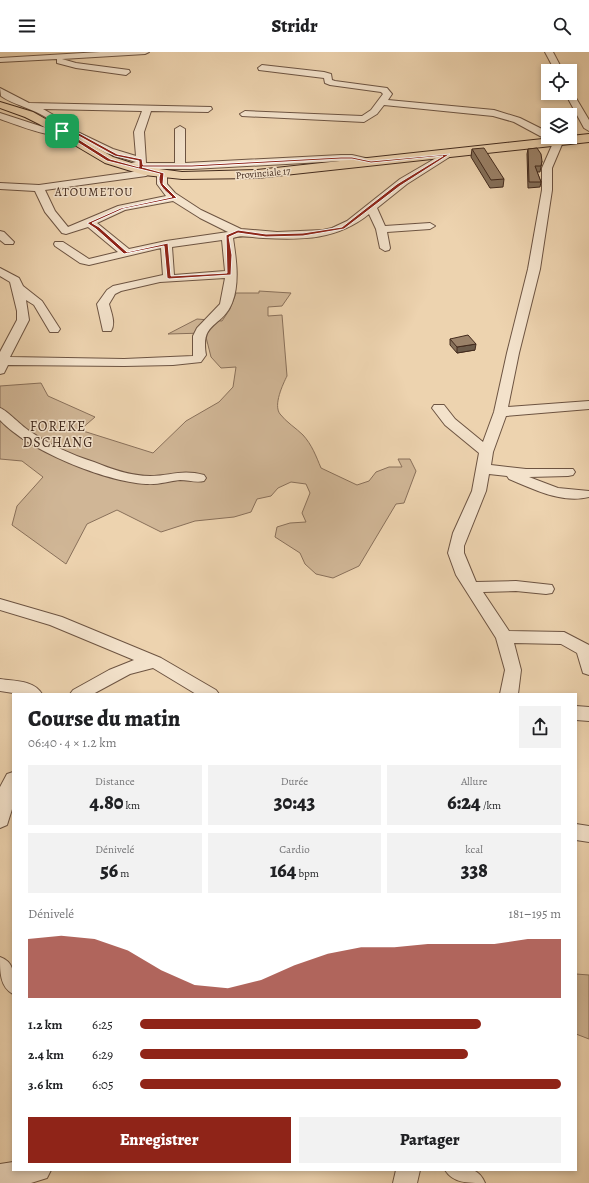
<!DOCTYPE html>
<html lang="fr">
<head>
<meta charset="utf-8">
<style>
	:root { --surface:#fff; --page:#f2f2f2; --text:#202124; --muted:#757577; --accent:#8f2418 }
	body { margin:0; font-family:Alegreya,serif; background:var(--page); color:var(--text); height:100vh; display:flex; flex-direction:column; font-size:15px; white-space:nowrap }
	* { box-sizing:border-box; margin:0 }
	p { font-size:13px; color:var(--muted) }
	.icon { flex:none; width:22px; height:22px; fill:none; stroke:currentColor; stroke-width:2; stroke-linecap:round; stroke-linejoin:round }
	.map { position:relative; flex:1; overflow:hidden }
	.details { position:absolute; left:12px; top:641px; width:565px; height:478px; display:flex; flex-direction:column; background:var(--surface); border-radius:0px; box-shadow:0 2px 6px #0003 }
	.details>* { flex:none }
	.buttons { position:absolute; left:541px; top:12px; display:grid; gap:8px }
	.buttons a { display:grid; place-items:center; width:36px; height:36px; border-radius:0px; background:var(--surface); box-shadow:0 2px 6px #0003; font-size:20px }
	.pin { position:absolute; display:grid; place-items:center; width:34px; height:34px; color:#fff; margin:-17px; border-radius:8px; box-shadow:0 2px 6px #0006 }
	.round { display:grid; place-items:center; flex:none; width:42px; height:42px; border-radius:0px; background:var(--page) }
	.headline { display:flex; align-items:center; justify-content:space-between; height:68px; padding:0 16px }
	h1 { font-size:22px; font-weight:800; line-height:30px }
	.stats { display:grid; grid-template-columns:repeat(3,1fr); gap:6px; height:68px; padding:4px 16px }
	.stats div { display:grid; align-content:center; border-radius:0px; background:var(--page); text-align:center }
	.stats b { font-size:20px; font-weight:800 }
	.stats small { font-size:11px; font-weight:400 }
	.stats p { font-size:11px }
	.chart { height:112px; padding:8px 16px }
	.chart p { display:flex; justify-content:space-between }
	.chart svg { width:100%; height:72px; margin-top:4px; fill:var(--accent); opacity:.7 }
	.action { display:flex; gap:8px; margin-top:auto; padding:8px 16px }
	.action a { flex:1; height:46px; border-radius:0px; background:var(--accent); color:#fff; font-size:16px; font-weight:800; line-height:46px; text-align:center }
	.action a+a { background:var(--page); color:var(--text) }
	ul { padding:0 16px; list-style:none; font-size:13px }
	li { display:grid; grid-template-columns:64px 48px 1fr; align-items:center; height:30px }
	li i { height:10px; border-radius:5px; background:var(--accent) }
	header { display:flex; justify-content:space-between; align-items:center; height:52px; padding:0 16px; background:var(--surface); font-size:18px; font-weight:800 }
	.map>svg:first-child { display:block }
</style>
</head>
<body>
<header><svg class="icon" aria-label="menu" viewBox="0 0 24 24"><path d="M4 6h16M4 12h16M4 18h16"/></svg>Stridr<svg class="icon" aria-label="search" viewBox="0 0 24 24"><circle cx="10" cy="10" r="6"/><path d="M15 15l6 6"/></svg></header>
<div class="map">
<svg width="589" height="1131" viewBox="0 0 589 1131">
	<rect width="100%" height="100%" fill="#edd3af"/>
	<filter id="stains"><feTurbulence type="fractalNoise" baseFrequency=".005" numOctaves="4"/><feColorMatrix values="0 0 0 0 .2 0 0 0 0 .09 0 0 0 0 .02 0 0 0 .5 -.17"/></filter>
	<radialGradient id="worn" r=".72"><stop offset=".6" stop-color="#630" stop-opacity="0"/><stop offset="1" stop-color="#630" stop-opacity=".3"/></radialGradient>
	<g fill="#d0b696" stroke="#89705a">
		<path d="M259,239L291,241L282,254L268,255V264L282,263L287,324C283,332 273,353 280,362C286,370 296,376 303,383C312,393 316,404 321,416L357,433L369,429L376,420L389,415H402L398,407H410L416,419L404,451L396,452L359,514L333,526L316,522L305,512L300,501L275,485L277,475L290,471L306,470L302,461L310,441L306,432L291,430L278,436L271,444L257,447L251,460L234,465L195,469L161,480L117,458L87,472L66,512L12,473L17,454L43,425L22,409L0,407V334L41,331L48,344L95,365L80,378L153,401L186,369L219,350L233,335L236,315L221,316L211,305L205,281L168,282L197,267L222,269L230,257L236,241H259Z"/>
		<path d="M576,922L589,923V987L576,982Z"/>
	</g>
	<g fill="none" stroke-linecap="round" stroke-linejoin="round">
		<g stroke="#6d5442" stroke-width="2">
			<g id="minor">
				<path d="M100,0H149L145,2L62,7L76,11L129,18L130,20L126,23L76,16L57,11V7L0,10V6Z"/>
				<path d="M545,0H553L563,19H555Z"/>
				<path d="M262,13L324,20L331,22L332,28L335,29L387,36L392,42L388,48L494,58L520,66L548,80V85H556L563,90L552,116V138L540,217L519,301L508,355L589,349V357L506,364L493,400L491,413L526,417H573L575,420L573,423L568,424L529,425L558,436L589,439V445C562,452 533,437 509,427L507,424L489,422L486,439L464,494V501L476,530L516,529L552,533L554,537L552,541L546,542L516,539L483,540L509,579L564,580L589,593V623L583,621L577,601L561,592L514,591L521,618L518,642H500L505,618L496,586L456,523L448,501L453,481L472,439L479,401L445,373L432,356L434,353H444L455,367L483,390L494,360L507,301L528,217L542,138V116L553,91L514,70L493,64L384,53L377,62L364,70L242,64L240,62L245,59L362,64L371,58L383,42L381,40L330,33L325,31L324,26L259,18L258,16Z"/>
				<path d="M0,36L29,51L211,55L212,57L208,60L151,59L144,80L146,111H175V77L180,74L185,77V111L341,103H352L374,108L376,110L371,113L352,109H341L192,117H129L126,116L124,114L126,112L136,110L106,101L69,82L67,81C58,90 12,71 0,67V61L43,75L57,77C50,60 16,55 1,44ZM43,57L142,59L134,80L136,104L113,97L65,74L59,66Z"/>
				<path d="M570,39L573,41L589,68V79L584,76L565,41H570Z"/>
				<path d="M448,99L453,102L451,104L407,132L377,156L385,174L430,171L435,174L430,177L387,180L390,196L389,198L385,199L380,196L376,177L369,162C337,188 303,188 263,186C253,186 242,182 233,186C236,206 240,231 232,251C222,276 200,269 206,303L201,310L173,313L124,314L8,313L4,321L0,322V300L17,268V259L10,230L0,224V216L19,226L23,234L42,249L60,277L58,280H50L34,253L26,248L29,268L10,305L124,307L193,304V284L197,276L220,252L225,226L160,230L121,239L115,242L109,252C111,260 116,271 111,279H103L97,252L107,238L113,234L163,223L161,196L89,213L80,211L55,194L54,192L55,190H63L89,207L118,200L88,175L66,182L62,181L45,160L35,139L0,137V131L39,133L146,118L151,121L146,124L45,138L55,159L68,175L118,154L166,144L157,132V122L162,119L167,122V132L175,141L201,158L241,177L277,180L323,178L332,176L347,169L400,127ZM173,149L200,166L228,180L166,189L129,197L97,171L125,158ZM222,188L225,219L174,223L172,195Z"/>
				<path d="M0,179L4,180L14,190L13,192H5L0,188Z"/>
				<path d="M0,356C7,358 22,375 31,380C50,393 72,403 94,410C111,417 131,424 150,424C171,424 181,417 204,423L206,426L204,429C196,431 188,428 180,428C169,429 158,433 146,432C104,429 29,399 0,368Z"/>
				<path d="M0,547L62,565L161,606L216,638L219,642H196L153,616L130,622L93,642H70L73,638L109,618L134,608L50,573L0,558Z"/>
				<path d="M0,627C14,629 34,628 42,642H20L0,639Z"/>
				<path d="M576,654L589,655V669L576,668Z"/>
				<path d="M13,720V754L7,773L0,776V735L7,722Z"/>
				<path d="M576,772L589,774V790L576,788Z"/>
				<path d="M0,905C17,911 13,926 13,942C0,935 0,920 0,905Z"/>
				<path d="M13,1110V1118H51L47,1126L31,1131H0V1112Z"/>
				<path d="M396,1118H420L417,1131H393Z"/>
				<path d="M445,1118C463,1118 477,1112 485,1131C467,1131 453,1131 445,1118Z"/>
			</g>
		</g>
		<g stroke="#422a1d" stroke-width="2">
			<path id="major" d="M0,50L33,60L113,105L144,115L182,120L257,118L589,82V90L257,126L182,127L144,123L105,111L39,72L25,65L0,56Z"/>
		</g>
		<use href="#minor" fill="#f3e2cb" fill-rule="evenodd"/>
		<use href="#major" fill="#edd3af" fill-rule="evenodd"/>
	</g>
	<g fill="#85705a" stroke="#422a1d">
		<path d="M472,97L504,127L503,135L490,136L471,105Z"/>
		<path d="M528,97L542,109L540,120H537L541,130L540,135L528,136L527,102Z"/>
		<path d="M450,287L475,298L457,301L450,293Z"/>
	</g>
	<path fill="#6c5b4a" stroke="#422a1d" d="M476,292L475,298L457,301V295Z"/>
	<g fill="#9b8269" stroke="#422a1d">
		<path d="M484,96L504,127L491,128L472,97Z"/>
		<path d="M537,96L541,102L542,109L541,114H535L541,130H529L528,97Z"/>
		<path d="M468,283L476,292L457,295L450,287Z"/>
	</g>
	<path fill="#8f2418" stroke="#fff" fill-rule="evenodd" d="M62,75L77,80L117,102L142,107L143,113H192L341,105H352L371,109L450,102L400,134L344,177L303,184L266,185L238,181L229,185L232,203L231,223L169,227L167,226L164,194L124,202L96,177L87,171L121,156L172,145C165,138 156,133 160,122L107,109L61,80L60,76ZM64,78L75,82L115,104L139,109V115L110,107ZM443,104L397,132L342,175L303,181L266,182L238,178L226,183L227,221L171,224L168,191L127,200L99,175L92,171L123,157L177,146L163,132L164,121L142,115H192L341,107H352L371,111Z"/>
	<g text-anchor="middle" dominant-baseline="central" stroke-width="3" stroke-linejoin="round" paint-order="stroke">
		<g font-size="10" fill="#422a1d" stroke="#f3e2cb">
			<text transform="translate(263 121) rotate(-5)">Provinciale 17</text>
		</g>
		<g font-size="12" letter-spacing="1" fill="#422a1d" stroke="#f3e2cb">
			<text x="94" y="140">ATOUMETOU</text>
		</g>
		<g font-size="14" letter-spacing="1" fill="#422a1d" stroke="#f3e2cb">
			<text x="58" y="374">FOREKE<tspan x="58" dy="16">DSCHANG</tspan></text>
		</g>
	</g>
	<rect width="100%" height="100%" filter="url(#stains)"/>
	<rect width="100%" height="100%" fill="url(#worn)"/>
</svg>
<div class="buttons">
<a><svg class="icon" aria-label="locate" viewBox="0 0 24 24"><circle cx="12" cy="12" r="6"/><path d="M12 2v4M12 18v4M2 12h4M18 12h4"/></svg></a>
<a><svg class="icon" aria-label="layers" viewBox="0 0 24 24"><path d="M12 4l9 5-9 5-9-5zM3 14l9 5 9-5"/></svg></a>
</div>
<div class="pin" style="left:62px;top:79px;background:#1e9e55"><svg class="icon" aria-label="arrive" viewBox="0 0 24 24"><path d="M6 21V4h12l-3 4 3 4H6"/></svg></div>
<section class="details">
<div class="headline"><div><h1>Course du matin</h1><p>06:40 · 4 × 1.2 km</p></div><a class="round"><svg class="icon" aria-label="share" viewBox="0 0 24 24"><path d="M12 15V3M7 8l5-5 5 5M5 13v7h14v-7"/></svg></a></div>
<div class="stats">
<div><p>Distance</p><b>4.80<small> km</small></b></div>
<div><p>Durée</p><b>30:43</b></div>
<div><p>Allure</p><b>6:24<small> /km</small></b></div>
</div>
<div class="stats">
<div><p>Dénivelé</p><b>56<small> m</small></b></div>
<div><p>Cardio</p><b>164<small> bpm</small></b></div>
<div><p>kcal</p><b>338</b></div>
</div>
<div class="chart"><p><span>Dénivelé</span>181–195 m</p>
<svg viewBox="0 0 160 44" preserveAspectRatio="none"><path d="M0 44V8L10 6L20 8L30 15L40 27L50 36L60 38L70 33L80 24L90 17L100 13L110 13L120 11L130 11L140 11L150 8L160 8V44z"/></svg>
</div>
<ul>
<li><b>1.2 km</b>6:25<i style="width:81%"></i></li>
<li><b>2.4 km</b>6:29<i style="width:78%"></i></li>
<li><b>3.6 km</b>6:05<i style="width:100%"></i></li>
</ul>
<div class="action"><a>Enregistrer</a><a>Partager</a></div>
</section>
</div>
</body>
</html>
